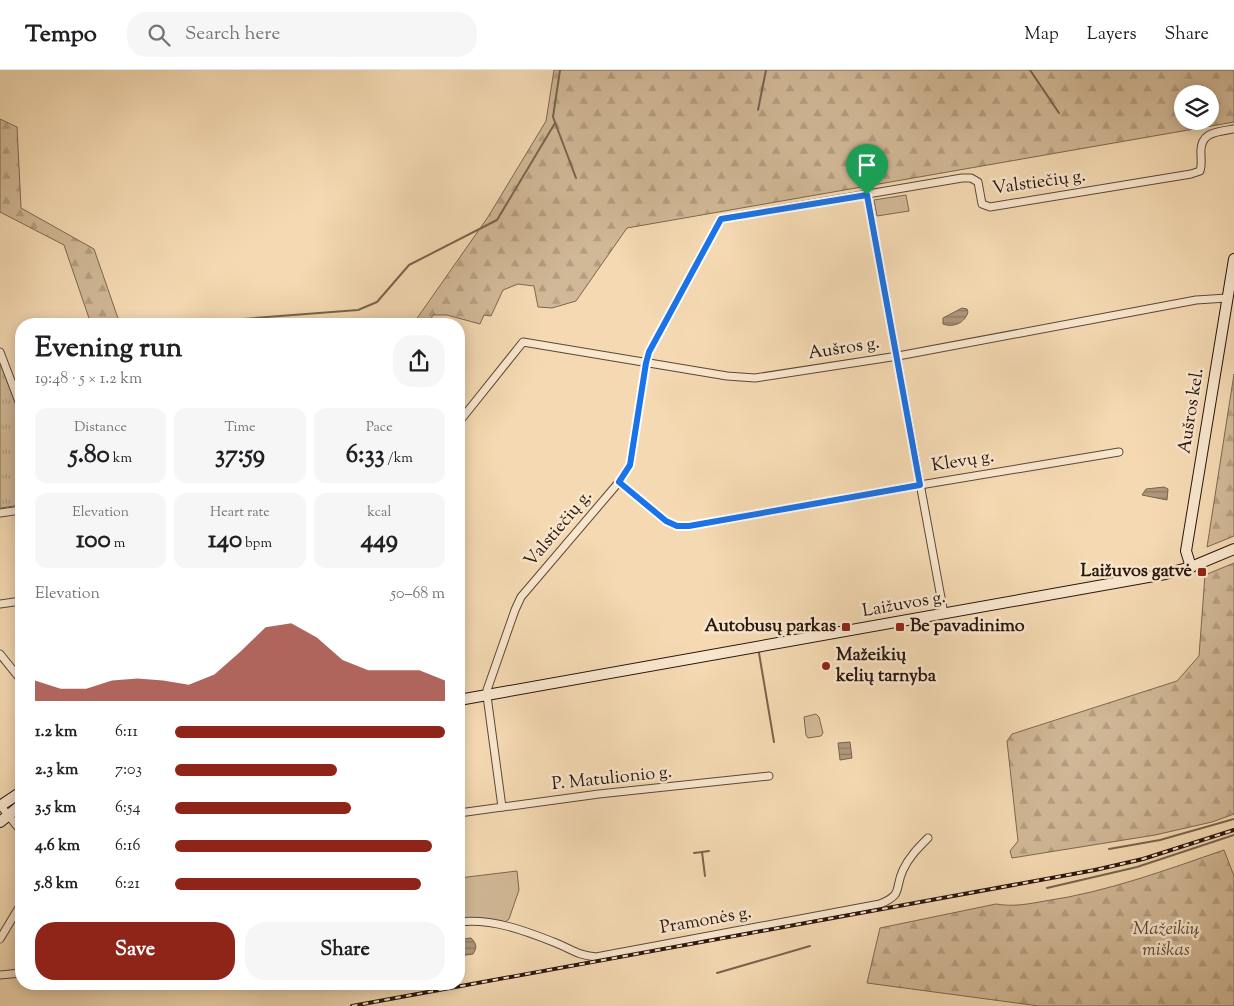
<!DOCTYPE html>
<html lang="en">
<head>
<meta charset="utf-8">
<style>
	:root { --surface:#fff; --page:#f6f6f6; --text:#202124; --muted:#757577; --line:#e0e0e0; --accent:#8f2418 }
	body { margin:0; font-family:"Sorts Mill Goudy",serif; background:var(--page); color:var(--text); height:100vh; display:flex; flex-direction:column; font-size:19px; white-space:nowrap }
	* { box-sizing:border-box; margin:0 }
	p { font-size:16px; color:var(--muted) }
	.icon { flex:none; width:28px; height:28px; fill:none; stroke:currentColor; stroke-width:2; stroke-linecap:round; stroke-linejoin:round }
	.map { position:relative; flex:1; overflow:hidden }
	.side { position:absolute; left:15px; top:248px; width:450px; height:672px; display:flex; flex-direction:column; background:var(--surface); border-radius:20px; box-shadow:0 2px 12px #0003 }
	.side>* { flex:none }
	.tools { position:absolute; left:1174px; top:15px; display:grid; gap:10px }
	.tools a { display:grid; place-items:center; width:45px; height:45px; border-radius:50%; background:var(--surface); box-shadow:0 2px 12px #0003; font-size:25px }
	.pin { position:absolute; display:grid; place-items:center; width:42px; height:42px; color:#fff; margin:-51px -21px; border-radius:50% 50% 50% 0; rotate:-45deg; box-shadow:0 0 5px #0007 }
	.pin .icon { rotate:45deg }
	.round { display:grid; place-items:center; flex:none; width:52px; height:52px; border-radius:20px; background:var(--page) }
	.headline { display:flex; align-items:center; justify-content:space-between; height:85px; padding:0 20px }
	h1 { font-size:28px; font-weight:700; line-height:38px }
	.stats { display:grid; grid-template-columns:repeat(3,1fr); gap:8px; height:85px; padding:5px 20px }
	.stats div { display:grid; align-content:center; border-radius:12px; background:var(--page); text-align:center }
	.stats b { font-size:25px; font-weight:700 }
	.stats small { font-size:14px; font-weight:400 }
	.stats p { font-size:14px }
	.chart { height:140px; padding:10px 20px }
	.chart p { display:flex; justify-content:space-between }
	.chart svg { width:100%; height:90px; margin-top:5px; fill:var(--accent); opacity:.7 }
	.button { display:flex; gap:10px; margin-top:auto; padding:10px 20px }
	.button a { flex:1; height:58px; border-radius:20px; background:var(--accent); color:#fff; font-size:20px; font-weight:700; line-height:58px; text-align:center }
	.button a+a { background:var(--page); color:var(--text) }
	ul { padding:0 20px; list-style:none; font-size:16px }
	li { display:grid; grid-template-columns:80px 60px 1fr; align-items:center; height:38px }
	li i { height:12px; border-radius:6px; background:var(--accent) }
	header { display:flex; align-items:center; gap:30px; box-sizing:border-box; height:70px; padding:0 25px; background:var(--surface); border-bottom:1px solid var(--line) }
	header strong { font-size:24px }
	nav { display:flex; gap:28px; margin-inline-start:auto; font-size:18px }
	.search { width:350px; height:45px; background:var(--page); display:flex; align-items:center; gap:12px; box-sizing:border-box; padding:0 18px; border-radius:20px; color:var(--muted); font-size:19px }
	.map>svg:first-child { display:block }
</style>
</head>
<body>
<header>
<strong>Tempo</strong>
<div class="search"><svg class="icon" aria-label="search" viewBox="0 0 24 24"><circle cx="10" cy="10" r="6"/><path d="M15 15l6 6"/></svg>Search here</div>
<nav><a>Map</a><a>Layers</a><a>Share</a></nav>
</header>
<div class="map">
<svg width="1234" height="936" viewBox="0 0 1234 936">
	<defs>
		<pattern id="forest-firs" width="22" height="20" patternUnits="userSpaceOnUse" patternTransform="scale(1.25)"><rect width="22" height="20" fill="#d1b896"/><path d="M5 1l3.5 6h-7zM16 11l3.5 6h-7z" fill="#b39d80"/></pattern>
		<pattern id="park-tufts" width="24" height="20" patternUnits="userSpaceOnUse" patternTransform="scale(1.25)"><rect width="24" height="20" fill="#d1b896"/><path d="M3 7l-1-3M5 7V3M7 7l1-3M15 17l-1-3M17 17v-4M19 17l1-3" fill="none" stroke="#b39d80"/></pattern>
		<pattern id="water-rules" width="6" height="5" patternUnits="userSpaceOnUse" patternTransform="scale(1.25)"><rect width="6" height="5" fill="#af977a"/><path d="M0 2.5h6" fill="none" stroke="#8e7a62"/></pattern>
	</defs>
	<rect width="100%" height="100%" fill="#f4d9b2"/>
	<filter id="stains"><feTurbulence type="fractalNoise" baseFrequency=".004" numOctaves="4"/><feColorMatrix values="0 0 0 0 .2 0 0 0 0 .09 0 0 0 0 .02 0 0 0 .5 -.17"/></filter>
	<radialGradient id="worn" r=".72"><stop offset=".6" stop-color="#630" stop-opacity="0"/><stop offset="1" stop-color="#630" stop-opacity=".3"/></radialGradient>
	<g fill="#d1b896" stroke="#7d6752">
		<path d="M906,125L909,141L877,146L874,130Z"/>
		<path d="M816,644L819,647L823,663L821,666L808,668L806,665L804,647Z"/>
		<path d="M517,801L519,820L509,849L505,852L482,849L459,850V808Z"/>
	</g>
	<g fill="url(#forest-firs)" stroke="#7d6752" fill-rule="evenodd">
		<path d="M554,0H1234V52L627,158L576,231L552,238L538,237L534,216L518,214L503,220L491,246L484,245L480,254L447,245H433L428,254H413L488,147L546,51ZM1182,24H1210V51H1182Z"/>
		<path d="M0,49L17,57L21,138L94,179L120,254H91L64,175L0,142Z"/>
		<path d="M1234,304V466L1207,477Z"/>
		<path d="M1234,493V744L1212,752L1155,765L1012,788L1010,781L1018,771L1007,671L1012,664L1177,611L1199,586L1205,505Z"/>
		<path d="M1224,780L1234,806V936H1039L867,913L880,858L996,834C1014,837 1028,834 1045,831C1107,822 1166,800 1224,780Z"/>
	</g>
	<path fill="url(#park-tufts)" stroke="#7d6752" d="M0,293L21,347V435L0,438Z"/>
	<g fill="url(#water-rules)" stroke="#79634f">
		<path d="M962,238L967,239L968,242C965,253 953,258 943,254V248Z"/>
		<path d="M1164,417L1168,419L1167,430L1142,425L1146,419Z"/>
		<path d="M850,672L852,688L840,690L838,673Z"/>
		<path d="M471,868C477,874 477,878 473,884L459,886V869Z"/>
	</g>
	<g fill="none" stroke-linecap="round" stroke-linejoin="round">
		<g stroke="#79634f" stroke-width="2">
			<path d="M560,0L553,47L576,108"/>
			<path d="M1030,0L1059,43"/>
			<path d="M758,40L766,0"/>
			<path d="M178,254L358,240L377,232L409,195L497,150L555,53"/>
			<path d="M759,583L774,672"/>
			<path d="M1109,779L1160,770L1234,749"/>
			<path d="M702,782L709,781"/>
			<path d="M694,783L702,782L705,806"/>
			<path d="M1047,818L1137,797L1234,765"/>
			<path d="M717,903L810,876"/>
		</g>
		<g stroke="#5c4737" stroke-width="9">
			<g id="street">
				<path d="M867,125L944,544"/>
				<path d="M0,282L21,337"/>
				<path d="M459,352L523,272L727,306L755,308L898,286L1196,230L1227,228"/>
				<path d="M619,412L666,451L677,456H689L920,415L1119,382"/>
				<path d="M0,443L21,440"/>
				<path d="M0,534L21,531"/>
				<path d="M0,584L21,610"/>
				<path d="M0,735L21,761"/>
				<path d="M502,737L487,626V620L515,540L521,527L619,412L630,395L646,293L649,282L721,149L962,108H971L978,112L982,134L990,137L1191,104L1200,101C1202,95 1201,91 1201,85C1199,62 1216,62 1234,59"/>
				<path d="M459,743L599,724L769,706"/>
				<path d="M459,852C492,848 526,861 556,873C573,880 577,885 596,887L880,834C904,824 894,819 903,800C909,787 918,778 928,768"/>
				<path d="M0,869L21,834"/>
				<path d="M0,905L21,903"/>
			</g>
		</g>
		<g stroke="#29160e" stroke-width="12">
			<g id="secondary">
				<path d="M1191,497L1186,481L1234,189"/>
				<path d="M459,630L1165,504L1191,497L1234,479"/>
				<path d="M0,736L21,722"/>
				<path d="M0,752L21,735"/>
			</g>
		</g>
		<use href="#street" stroke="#f8e6cd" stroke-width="7"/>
		<use href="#secondary" stroke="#f8e6cd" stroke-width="10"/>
		<g stroke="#29160e" stroke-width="4">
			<path id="rail" d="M352,936L1095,800L1143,789L1234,760"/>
		</g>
		<use href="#rail" stroke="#f8e6cd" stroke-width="2" stroke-dasharray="5.5" stroke-linecap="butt"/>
	</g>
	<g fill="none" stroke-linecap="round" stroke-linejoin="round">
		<g stroke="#fff" stroke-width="10">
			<path id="route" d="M867,125L920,415L689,456H677L666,451L619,412L630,395L646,293L649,282L721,149Z"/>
		</g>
		<use href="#route" stroke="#1a73e8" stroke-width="6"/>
	</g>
	<g fill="#8f2418" stroke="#f8e6cd" stroke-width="2">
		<rect x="1197" y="497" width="10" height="10" rx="2.5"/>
		<rect x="841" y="552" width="10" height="10" rx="2.5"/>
		<rect x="895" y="552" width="10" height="10" rx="2.5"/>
		<circle cx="826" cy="596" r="5"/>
	</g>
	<g text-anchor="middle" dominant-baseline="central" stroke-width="5" stroke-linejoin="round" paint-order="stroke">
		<g font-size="18" fill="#29160e" stroke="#f8e6cd">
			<text transform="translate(1039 113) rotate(-8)">Valstiečių g.</text>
			<text transform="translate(844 279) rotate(-9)">Aušros g.</text>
			<text transform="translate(1192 341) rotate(-81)">Aušros kel.</text>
			<text transform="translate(963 392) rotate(-9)">Klevų g.</text>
			<text transform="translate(559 459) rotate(-50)">Valstiečių g.</text>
			<text transform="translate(904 535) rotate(-10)">Laižuvos g.</text>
			<text transform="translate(612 709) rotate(-6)">P. Matulionio g.</text>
			<text transform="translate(706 851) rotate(-10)">Pramonės g.</text>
		</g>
		<g font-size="18" font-weight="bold" fill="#29160e" stroke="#f8e6cd" text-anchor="end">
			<text x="1192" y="502">Laižuvos gatvė</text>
			<text x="836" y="557">Autobusų parkas</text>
			<text x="910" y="557" text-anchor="start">Be pavadinimo</text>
			<text x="836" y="586" text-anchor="start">Mažeikių<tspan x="836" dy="21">kelių tarnyba</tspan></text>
		</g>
		<g font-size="18" font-style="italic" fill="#5b4737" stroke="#f8e6cd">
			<text x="1166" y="860">Mažeikių<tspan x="1166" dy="21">miškas</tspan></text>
		</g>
	</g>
	<rect width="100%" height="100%" filter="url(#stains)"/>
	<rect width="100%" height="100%" fill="url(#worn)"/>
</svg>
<div class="tools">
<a><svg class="icon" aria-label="layers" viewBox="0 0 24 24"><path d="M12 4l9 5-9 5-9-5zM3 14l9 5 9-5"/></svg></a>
</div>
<div class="pin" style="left:867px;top:125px;background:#1e9e55"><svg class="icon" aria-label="arrive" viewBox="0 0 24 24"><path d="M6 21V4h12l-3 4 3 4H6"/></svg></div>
<section class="side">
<div class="headline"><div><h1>Evening run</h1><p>19:48 · 5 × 1.2 km</p></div><a class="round"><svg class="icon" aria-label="share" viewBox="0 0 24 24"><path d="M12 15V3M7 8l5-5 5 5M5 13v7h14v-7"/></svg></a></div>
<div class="stats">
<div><p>Distance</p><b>5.80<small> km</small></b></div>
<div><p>Time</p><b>37:59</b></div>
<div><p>Pace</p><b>6:33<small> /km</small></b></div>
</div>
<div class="stats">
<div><p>Elevation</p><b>100<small> m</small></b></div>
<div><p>Heart rate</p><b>140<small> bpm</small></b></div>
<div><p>kcal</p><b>449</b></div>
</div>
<div class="chart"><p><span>Elevation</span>50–68 m</p>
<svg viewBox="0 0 160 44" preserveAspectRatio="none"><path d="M0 44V34L10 38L20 38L30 34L40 33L50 34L60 36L70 31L80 20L90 8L100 6L110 13L120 24L130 29L140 29L150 29L160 34V44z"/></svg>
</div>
<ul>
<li><b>1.2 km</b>6:11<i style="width:100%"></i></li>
<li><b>2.3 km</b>7:03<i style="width:60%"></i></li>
<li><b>3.5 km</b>6:54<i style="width:65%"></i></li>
<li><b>4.6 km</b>6:16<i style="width:95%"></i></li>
<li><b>5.8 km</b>6:21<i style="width:91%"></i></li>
</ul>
<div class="button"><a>Save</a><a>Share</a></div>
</section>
</div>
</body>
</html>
